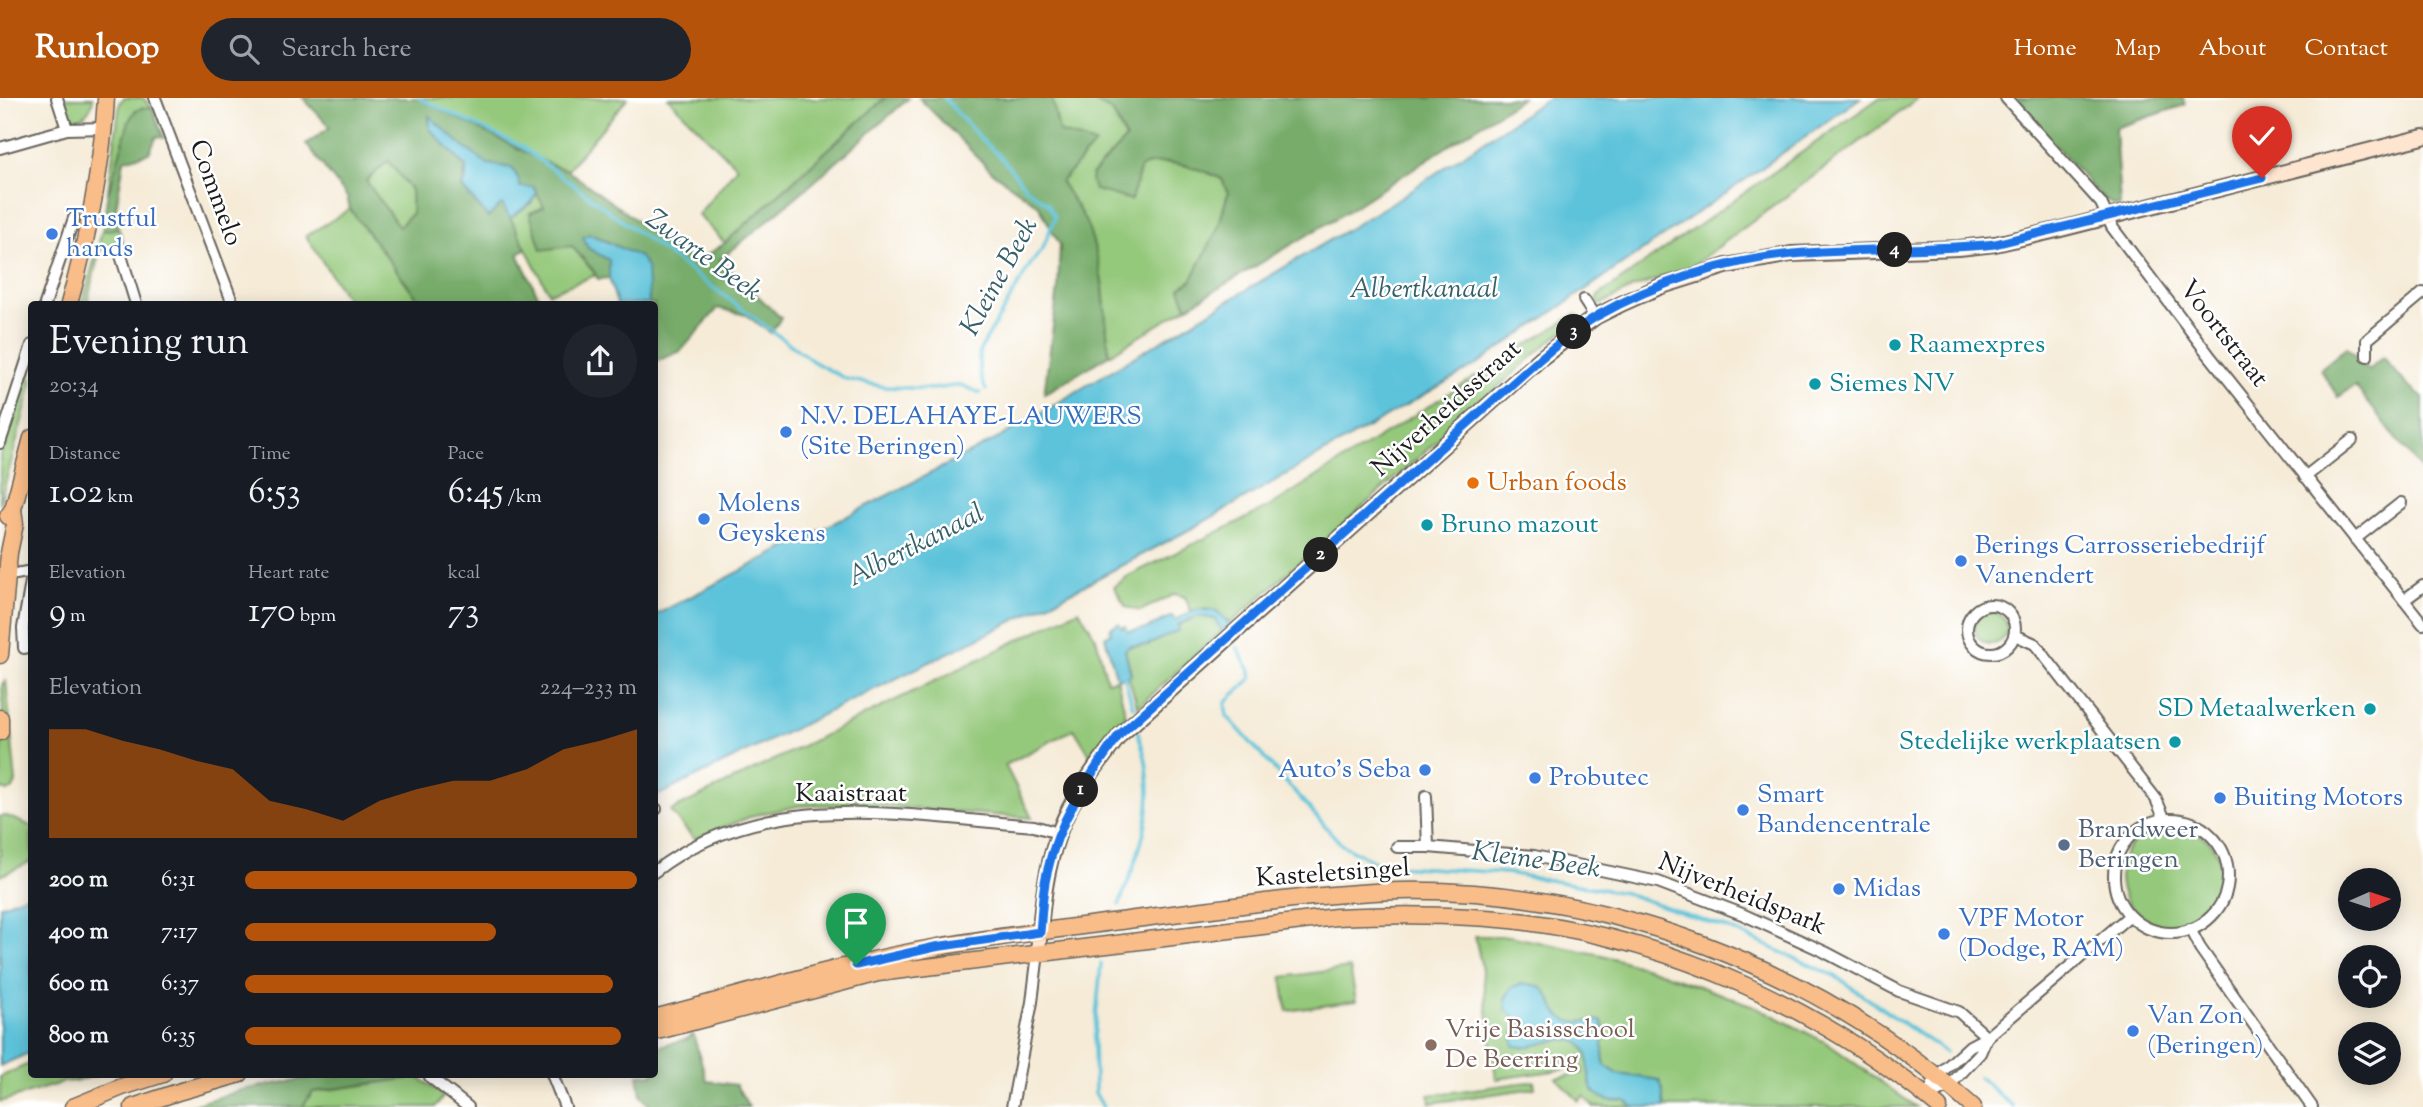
<!DOCTYPE html>
<html lang="en">
<head>
<meta charset="utf-8">
<style>
	:root { --surface:#171b24; --page:#20242c; --text:#f1f3f6; --muted:#9ea1a6; --accent:#b45309 }
	body { margin:0; font-family:"Sorts Mill Goudy",serif; background:var(--page); color:var(--text); height:100vh; display:flex; flex-direction:column; font-size:26px; white-space:nowrap }
	* { box-sizing:border-box; margin:0 }
	p { font-size:23px; color:var(--muted) }
	.icon { flex:none; width:38px; height:38px; fill:none; stroke:currentColor; stroke-width:2; stroke-linecap:round; stroke-linejoin:round }
	.map { position:relative; flex:1; overflow:hidden }
	.sheet { position:absolute; left:28px; top:203px; width:630px; height:777px; display:flex; flex-direction:column; background:var(--surface); border-radius:7px; box-shadow:0 4px 18px #0003 }
	.sheet>* { flex:none }
	.needle { width:46px; rotate:87deg }
	.tools { position:absolute; left:2338px; top:770px; display:grid; gap:14px }
	.tools a { display:grid; place-items:center; width:63px; height:63px; border-radius:50%; background:var(--surface); box-shadow:0 4px 18px #0003; font-size:35px }
	.pin { position:absolute; display:grid; place-items:center; width:60px; height:60px; color:#fff; margin:-72px -30px; border-radius:50% 50% 50% 0; rotate:-45deg; box-shadow:0 0 7px #0007 }
	.pin .icon { rotate:45deg }
	.km { position:absolute; width:35px; height:35px; margin:-18px; border-radius:50%; background:#222; color:#fff; font-size:19px; line-height:35px; text-align:center }
	.round { display:grid; place-items:center; flex:none; width:74px; height:74px; border-radius:37px; background:var(--page) }
	.overview { display:flex; align-items:center; justify-content:space-between; height:119px; padding:0 21px }
	h1 { font-size:38px; font-weight:600; line-height:52px }
	.stats { display:grid; grid-template-columns:repeat(3,1fr); gap:10px; height:119px; padding:7px 21px }
	.stats div { display:grid; align-content:center }
	.stats b { font-size:35px; font-weight:600 }
	.stats small { font-size:19px; font-weight:400 }
	.stats p { font-size:19px }
	.chart { height:196px; padding:14px 21px }
	.chart p { display:flex; justify-content:space-between }
	.chart svg { width:100%; height:126px; margin-top:7px; fill:var(--accent); opacity:.7 }
	ul { padding:0 21px; list-style:none; font-size:23px }
	li { display:grid; grid-template-columns:112px 84px 1fr; align-items:center; height:52px }
	li i { height:18px; border-radius:9px; background:var(--accent) }
	header { display:flex; align-items:center; gap:42px; box-sizing:border-box; height:98px; padding:0 35px; background:var(--accent); color:#fff }
	header strong { font-size:33px }
	nav { display:flex; gap:38px; margin-inline-start:auto; font-size:24px }
	.search { width:490px; height:63px; background:var(--page); display:flex; align-items:center; gap:18px; box-sizing:border-box; padding:0 24px; border-radius:38px; color:var(--muted); font-size:26px }
	.map>svg:first-child { display:block }
</style>
</head>
<body>
<header>
<strong>Runloop</strong>
<div class="search"><svg class="icon" aria-label="search" viewBox="0 0 24 24"><circle cx="10" cy="10" r="6"/><path d="M15 15l6 6"/></svg>Search here</div>
<nav><a>Home</a><a>Map</a><a>About</a><a>Contact</a></nav>
</header>
<div class="map">
<svg width="2423" height="1009" viewBox="0 0 2423 1009">
	<rect width="100%" height="100%" fill="#fff"/>
	<filter id="ink" filterUnits="userSpaceOnUse"><feTurbulence type="fractalNoise" baseFrequency=".0143" numOctaves="2"/><feDisplacementMap in="SourceGraphic" scale="14" xChannelSelector="R" yChannelSelector="G"/><feConvolveMatrix kernelMatrix="1 2 1 2 8 2 1 2 1" color-interpolation-filters="sRGB"/></filter>
	<filter id="wash" filterUnits="userSpaceOnUse"><feTurbulence type="fractalNoise" baseFrequency=".00686" numOctaves="4" result="noise"/><feDisplacementMap in="SourceGraphic" scale="28" xChannelSelector="R" yChannelSelector="G"/><feGaussianBlur stdDeviation="1.57" result="paint"/><feColorMatrix in="noise" values="0 0 0 0 0 0 0 0 0 0 0 0 0 0 0 0 0 1.4 0 .05"/><feComposite in="paint" operator="in"/></filter>
	<g filter="url(#wash)">
		<rect width="100%" height="100%" fill="#f5ebd7"/>
		<g fill="#94c87a" stroke="#58724b" stroke-width="2">
			<path d="M60,0H93C92,13 82,23 69,21Z"/>
			<path d="M124,0H143L152,10H142L118,65L107,100L120,4Z"/>
			<path d="M418,0H628L567,72L551,67Z"/>
			<path d="M668,0H885L725,145L698,117L737,69Z"/>
			<path d="M1052,0H1087L1100,6L1112,13L1126,41L1092,76L1139,75L1141,69C1166,58 1199,70 1222,81L1228,95L1218,131L1191,183L1180,190L1187,209L1109,257L1103,187L1085,123L1061,84L1059,34Z"/>
			<path d="M1879,0H1919L1691,169L1631,191L1600,207L1596,205L1598,198Z"/>
			<path d="M388,63L411,92L412,115L399,129L366,83Z"/>
			<path d="M537,95L545,110L530,115L572,148L596,177L549,195L510,120L531,105Z"/>
			<path d="M350,111L422,206H350L306,138Z"/>
			<path d="M119,130L124,149L100,151L87,206H82L102,133Z"/>
			<path d="M1575,216L1580,218L1579,221L1549,244L1230,526C1219,513 1208,508 1191,513L1185,499L1175,496L1140,513L1126,509L1114,489L1128,478L1267,410Z"/>
			<path d="M31,259V289L0,406V357Z"/>
			<path d="M1079,512L1096,540L1107,583L1117,581L1126,618L1092,660L1074,631L1005,667L1032,720L865,707H819L798,708L755,717L694,741L670,713Z"/>
			<circle cx="1991" cy="530" r="16"/>
			<path d="M1198,518L1215,521L1222,533L1138,609L1128,578L1131,576L1125,552L1126,549L1148,547L1178,532L1177,528Z"/>
			<path d="M6,583L16,684L13,691L7,693L0,690L3,622L2,586Z"/>
			<path d="M0,718H7L31,728L32,763L0,778Z"/>
			<circle cx="2171" cy="778" r="51"/>
			<path d="M1475,838H1509L1602,857L1654,872L1757,909L1827,945L1916,1009H1594L1584,998L1579,1003L1556,980L1583,975L1582,969L1496,981L1481,866Z"/>
			<path d="M1350,870L1356,903L1287,913L1282,879Z"/>
			<path d="M31,965L32,976L97,977L80,982L64,984L0,1004V979Z"/>
			<path d="M418,979L444,998L435,1009H302L313,994Z"/>
			<path d="M1534,983L1535,990L1430,1005L1429,997Z"/>
		</g>
		<g fill="#77ac6a" stroke="#4a6443" stroke-width="2" fill-rule="evenodd">
			<path d="M303,0H418L551,67L567,72L695,165L725,145L885,0H909L814,84L720,162L781,220L771,235L746,217L718,210L681,253L655,264L654,206H649V199L629,154L596,138L588,150L609,162V180L598,181L592,171L572,148L541,152L530,115L544,109L534,89L519,90L518,80L512,70L488,66L466,51L429,19L430,31L466,69L462,90L488,119L503,105L526,150L518,156L542,206H422L350,111L347,99L306,46L330,29ZM388,63L411,92L412,115L399,129L366,83Z"/>
			<path d="M919,0H1052L1059,34L1095,46L1061,84C1069,98 1081,112 1087,127C1104,168 1105,214 1109,257L1044,296L1058,190L1060,147L1039,108L992,74Z"/>
			<path d="M1087,0H1522L1343,116L1187,209L1180,190L1191,183L1218,130L1228,95L1222,81C1199,70 1165,58 1141,69L1131,102L1095,92L1091,84L1092,76L1126,41L1112,13Z"/>
			<path d="M2013,0H2183L2185,7L2115,30L2120,107L2115,108L2102,100Z"/>
			<path d="M142,10H152L164,40L157,38L149,55L124,62L115,116L119,130L102,133L107,100L129,23L135,13Z"/>
			<path d="M2347,249L2368,272L2383,259L2406,286L2423,300V374L2355,288L2338,299L2320,271Z"/>
			<path d="M693,936L707,983L736,987L749,1009H650L641,997L638,977L654,976L655,949L687,941Z"/>
			<path d="M409,976L410,980L313,994L302,1009H187L241,992L325,977Z"/>
		</g>
		<g fill="#5dc3da" stroke="#3c707b" stroke-width="2">
			<path d="M1548,0H1860L1742,84L1476,267L1200,426L1064,498L655,699V517L999,340L1390,106Z"/>
			<path d="M429,18L466,51L488,66L512,70L518,80L520,89H533L537,95L531,105L510,120L502,106L488,119L462,89L466,82V69L430,31Z"/>
			<path d="M590,136L640,159L647,169L649,206H617L609,180V162L588,150L583,139Z"/>
			<path d="M1198,511L1217,513L1230,526L1222,533L1215,521L1198,518L1177,527L1179,532L1148,547L1129,548L1125,552L1131,577L1117,581L1105,539L1111,535L1110,530L1119,525L1122,530L1125,528L1128,533L1146,531L1172,518L1175,522Z"/>
			<path d="M31,795V954L0,968V808Z"/>
			<path d="M1521,886C1559,885 1544,909 1565,921C1577,928 1590,920 1602,923C1608,936 1599,949 1605,967L1618,976L1659,982L1662,989L1665,1009H1633L1626,1003C1619,1002 1611,1004 1605,1001C1577,990 1598,957 1579,945C1560,934 1534,953 1514,948C1508,933 1526,925 1506,912L1505,901L1512,889Z"/>
		</g>
		<g fill="none" stroke-linecap="round" stroke-linejoin="round">
			<g stroke="#5dc3da" stroke-width="3.5">
				<path d="M419,0L522,49L814,264L846,281L885,289L932,291L961,287L980,295"/>
				<path d="M944,0L980,40L999,57L1026,90L1048,106L1055,119L1043,150L1030,167L980,252C978,267 979,278 986,292"/>
				<path d="M1237,549L1250,573L1251,580C1244,590 1232,595 1225,606L1227,618L1342,747L1381,767L1507,775L1625,795L1732,832L1835,878L1945,954"/>
				<path d="M1123,574L1133,609"/>
				<path d="M1119,807C1136,763 1155,719 1147,671C1146,658 1141,646 1138,634"/>
				<path d="M1101,866L1094,941L1095,995L1103,1009"/>
				<path d="M1979,979L2013,1009"/>
			</g>
		</g>
	</g>
	<g filter="url(#ink)">
		<g fill="none" stroke-linecap="round" stroke-linejoin="round">
			<g stroke="#68645d" stroke-width="14">
				<g id="street">
					<path d="M57,0L67,31"/>
					<path d="M155,0L233,206"/>
					<path d="M2006,0L2101,105L2112,129L2209,257L2423,526"/>
					<path d="M0,50L67,31L104,30"/>
					<path d="M119,151L136,206"/>
					<path d="M1584,202L1595,219"/>
					<path d="M45,206L74,120"/>
					<path d="M2367,258V242L2423,195"/>
					<path d="M0,345L32,247"/>
					<path d="M2305,379L2352,342"/>
					<path d="M2355,441L2401,405"/>
					<path d="M16,476L32,473"/>
					<path d="M2404,502L2423,488"/>
					<circle cx="1991" cy="531" r="24"/>
					<path d="M2015,537L2035,546L2156,701L2165,722"/>
					<path d="M24,550L23,530L32,478"/>
					<path d="M1426,698L1428,749L1534,758L1658,784L1742,816L1825,854L1899,893L1959,914L1987,939"/>
					<path d="M654,711H656"/>
					<circle cx="2171" cy="778" r="57"/>
					<path d="M1397,749H1428"/>
					<path d="M654,774C763,688 907,718 1034,728L1058,735"/>
					<path d="M2190,831L2200,850L2312,1009"/>
					<path d="M552,976L565,1009"/>
					<path d="M430,979L468,1009"/>
					<path d="M1927,999L1936,979L1970,948L1987,939L2129,818"/>
					<path d="M1927,999L1949,988L1980,955L1987,939"/>
					<path d="M1012,1009L1032,904L1038,855"/>
				</g>
			</g>
			<g stroke="#68645d" stroke-width="18">
				<path id="secondary" d="M1038,855C1042,799 1048,742 1079,694C1091,674 1106,656 1120,637L1541,260L1595,219L1623,205L1659,189L1726,168L1791,156L1959,150L1995,146L2057,132L2423,39"/>
			</g>
			<g stroke="#68645d" stroke-width="19">
				<g id="primary">
					<path d="M69,206C88,138 102,71 106,0"/>
					<path d="M8,418L13,411L32,340"/>
					<path d="M0,557L9,455L15,426L13,411"/>
					<path d="M0,620V634"/>
					<path d="M654,920C747,896 843,865 938,849C1011,836 1085,828 1158,818C1238,808 1319,795 1400,793C1608,789 1819,871 1973,1009"/>
					<path d="M654,934L878,875L1336,819C1400,816 1464,816 1527,824C1676,844 1824,912 1939,1009"/>
					<path d="M73,1009L122,989L163,976"/>
					<path d="M133,1009L181,993L240,976"/>
				</g>
			</g>
			<use href="#street" stroke="#fff" stroke-width="10"/>
			<use href="#secondary" stroke="#fde5d0" stroke-width="14"/>
			<use href="#primary" stroke="#f9bd89" stroke-width="16"/>
		</g>
	</g>
	<g fill="none" stroke-linecap="round" stroke-linejoin="round" filter="url(#ink)">
		<g stroke="#fff" stroke-width="14">
			<path id="route" d="M856,867L935,849L1040,834C1042,815 1042,794 1047,775C1058,722 1088,680 1119,637L1541,260C1559,245 1577,230 1597,218C1655,185 1726,162 1793,156C1860,150 1928,153 1995,146L2262,80"/>
		</g>
		<use href="#route" stroke="#1a73e8" stroke-width="9"/>
	</g>
	<g fill="#3f7fe0" stroke="#fff" stroke-width="2.5">
		<circle cx="52" cy="136" r="7"/>
		<circle cx="786" cy="334" r="7"/>
		<circle cx="704" cy="421" r="7"/>
		<circle cx="1961" cy="463" r="7"/>
		<circle cx="1425" cy="672" r="7"/>
		<circle cx="1535" cy="680" r="7"/>
		<circle cx="2220" cy="700" r="7"/>
		<circle cx="1743" cy="712" r="7"/>
		<circle cx="1839" cy="791" r="7"/>
		<circle cx="1944" cy="836" r="7"/>
		<circle cx="2133" cy="933" r="7"/>
	</g>
	<g fill="#0f9aa8" stroke="#fff" stroke-width="2.5">
		<circle cx="1895" cy="247" r="7"/>
		<circle cx="1815" cy="286" r="7"/>
		<circle cx="1427" cy="427" r="7"/>
		<circle cx="2370" cy="611" r="7"/>
		<circle cx="2175" cy="644" r="7"/>
	</g>
	<circle fill="#e8710a" stroke="#fff" stroke-width="2.5" cx="1473" cy="385" r="7"/>
	<circle fill="#5c6f8a" stroke="#fff" stroke-width="2.5" cx="2064" cy="747" r="7"/>
	<circle fill="#8d6e63" stroke="#fff" stroke-width="2.5" cx="1431" cy="947" r="7"/>
	<g text-anchor="middle" dominant-baseline="central" stroke-width="5" stroke-linejoin="round" paint-order="stroke">
		<g font-size="26" fill="#1c1c1c" stroke="#fff">
			<text transform="translate(215 95) rotate(70)">Commelo</text>
			<text transform="translate(2223 236) rotate(52)">Voortstraat</text>
			<text transform="translate(1447 311) rotate(-42)">Nijverheidsstraat</text>
			<text x="851" y="696">Kaaistraat</text>
			<text transform="translate(1333 776) rotate(-4)">Kasteletsingel</text>
			<text transform="translate(1742 797) rotate(22)">Nijverheidspark</text>
		</g>
		<g font-size="26" fill="#366cbe" stroke="#fff" text-anchor="start">
			<text x="66" y="121">Trustful<tspan x="66" dy="30">hands</tspan></text>
			<text x="800" y="319">N.V. DELAHAYE-LAUWERS<tspan x="800" dy="30">(Site Beringen)</tspan></text>
			<text x="718" y="406">Molens<tspan x="718" dy="30">Geyskens</tspan></text>
			<text x="1975" y="448">Berings Carrosseriebedrijf<tspan x="1975" dy="30">Vanendert</tspan></text>
			<text x="1411" y="672" text-anchor="end">Auto's Seba</text>
			<text x="1549" y="680">Probutec</text>
			<text x="1757" y="697">Smart<tspan x="1757" dy="30">Bandencentrale</tspan></text>
			<text x="2234" y="700">Buiting Motors</text>
			<text x="1853" y="791">Midas</text>
			<text x="1958" y="821">VPF Motor<tspan x="1958" dy="30">(Dodge, RAM)</tspan></text>
			<text x="2147" y="918">Van Zon<tspan x="2147" dy="30">(Beringen)</tspan></text>
		</g>
		<g font-size="26" fill="#0d838f" stroke="#fff" text-anchor="start">
			<text x="1909" y="247">Raamexpres</text>
			<text x="1829" y="286">Siemes NV</text>
			<text x="1441" y="427">Bruno mazout</text>
			<text x="2356" y="611" text-anchor="end">SD Metaalwerken</text>
			<text x="2161" y="644" text-anchor="end">Stedelijke werkplaatsen</text>
		</g>
		<g font-size="26" fill="#c56008" stroke="#fff" text-anchor="start">
			<text x="1487" y="385">Urban foods</text>
		</g>
		<g font-size="26" fill="#4e5e75" stroke="#fff" text-anchor="start">
			<text x="2078" y="732">Brandweer<tspan x="2078" dy="30">Beringen</tspan></text>
		</g>
		<g font-size="26" fill="#785e54" stroke="#fff" text-anchor="start">
			<text x="1445" y="932">Vrije Basisschool<tspan x="1445" dy="30">De Beerring</tspan></text>
		</g>
		<g font-size="28" font-style="italic" fill="#365f68" stroke="#fff">
			<text transform="translate(703 158) rotate(36)">Zwarte Beek</text>
			<text transform="translate(1000 179) rotate(-61)">Kleine Beek</text>
			<text x="1424" y="192">Albertkanaal</text>
			<text transform="translate(916 448) rotate(-27)">Albertkanaal</text>
			<text transform="translate(1536 763) rotate(8)">Kleine Beek</text>
		</g>
	</g>
</svg>
<div class="tools">
<a><svg class="needle" viewBox="-14 -14 28 28"><path d="M0-13l5 13h-10z" fill="#e53935"/><path d="M0 13l5-13h-10z" fill="#9ea1a6"/></svg></a>
<a><svg class="icon" aria-label="locate" viewBox="0 0 24 24"><circle cx="12" cy="12" r="6"/><path d="M12 2v4M12 18v4M2 12h4M18 12h4"/></svg></a>
<a><svg class="icon" aria-label="layers" viewBox="0 0 24 24"><path d="M12 4l9 5-9 5-9-5zM3 14l9 5 9-5"/></svg></a>
</div>
<div class="pin" style="left:856px;top:867px;background:#1e9e55"><svg class="icon" aria-label="arrive" viewBox="0 0 24 24"><path d="M6 21V4h12l-3 4 3 4H6"/></svg></div>
<div class="pin" style="left:2262px;top:80px;background:#d93025"><svg class="icon" aria-label="check" viewBox="0 0 24 24"><path d="M5 12l5 5 9-10"/></svg></div>
<b class="km" style="left:1081px;top:692px">1</b>
<b class="km" style="left:1321px;top:457px">2</b>
<b class="km" style="left:1574px;top:234px">3</b>
<b class="km" style="left:1895px;top:152px">4</b>
<section class="sheet">
<div class="overview"><div><h1>Evening run</h1><p>20:34</p></div><a class="round"><svg class="icon" aria-label="share" viewBox="0 0 24 24"><path d="M12 15V3M7 8l5-5 5 5M5 13v7h14v-7"/></svg></a></div>
<div class="stats">
<div><p>Distance</p><b>1.02<small> km</small></b></div>
<div><p>Time</p><b>6:53</b></div>
<div><p>Pace</p><b>6:45<small> /km</small></b></div>
</div>
<div class="stats">
<div><p>Elevation</p><b>9<small> m</small></b></div>
<div><p>Heart rate</p><b>170<small> bpm</small></b></div>
<div><p>kcal</p><b>73</b></div>
</div>
<div class="chart"><p><span>Elevation</span>224–233 m</p>
<svg viewBox="0 0 160 44" preserveAspectRatio="none"><path d="M0 44V6L10 6L20 10L30 13L40 17L50 20L60 31L70 34L80 38L90 31L100 27L110 24L120 24L130 20L140 13L150 10L160 6V44z"/></svg>
</div>
<ul>
<li><b>200 m</b>6:31<i style="width:100%"></i></li>
<li><b>400 m</b>7:17<i style="width:64%"></i></li>
<li><b>600 m</b>6:37<i style="width:94%"></i></li>
<li><b>800 m</b>6:35<i style="width:96%"></i></li>
</ul>
</section>
</div>
</body>
</html>
